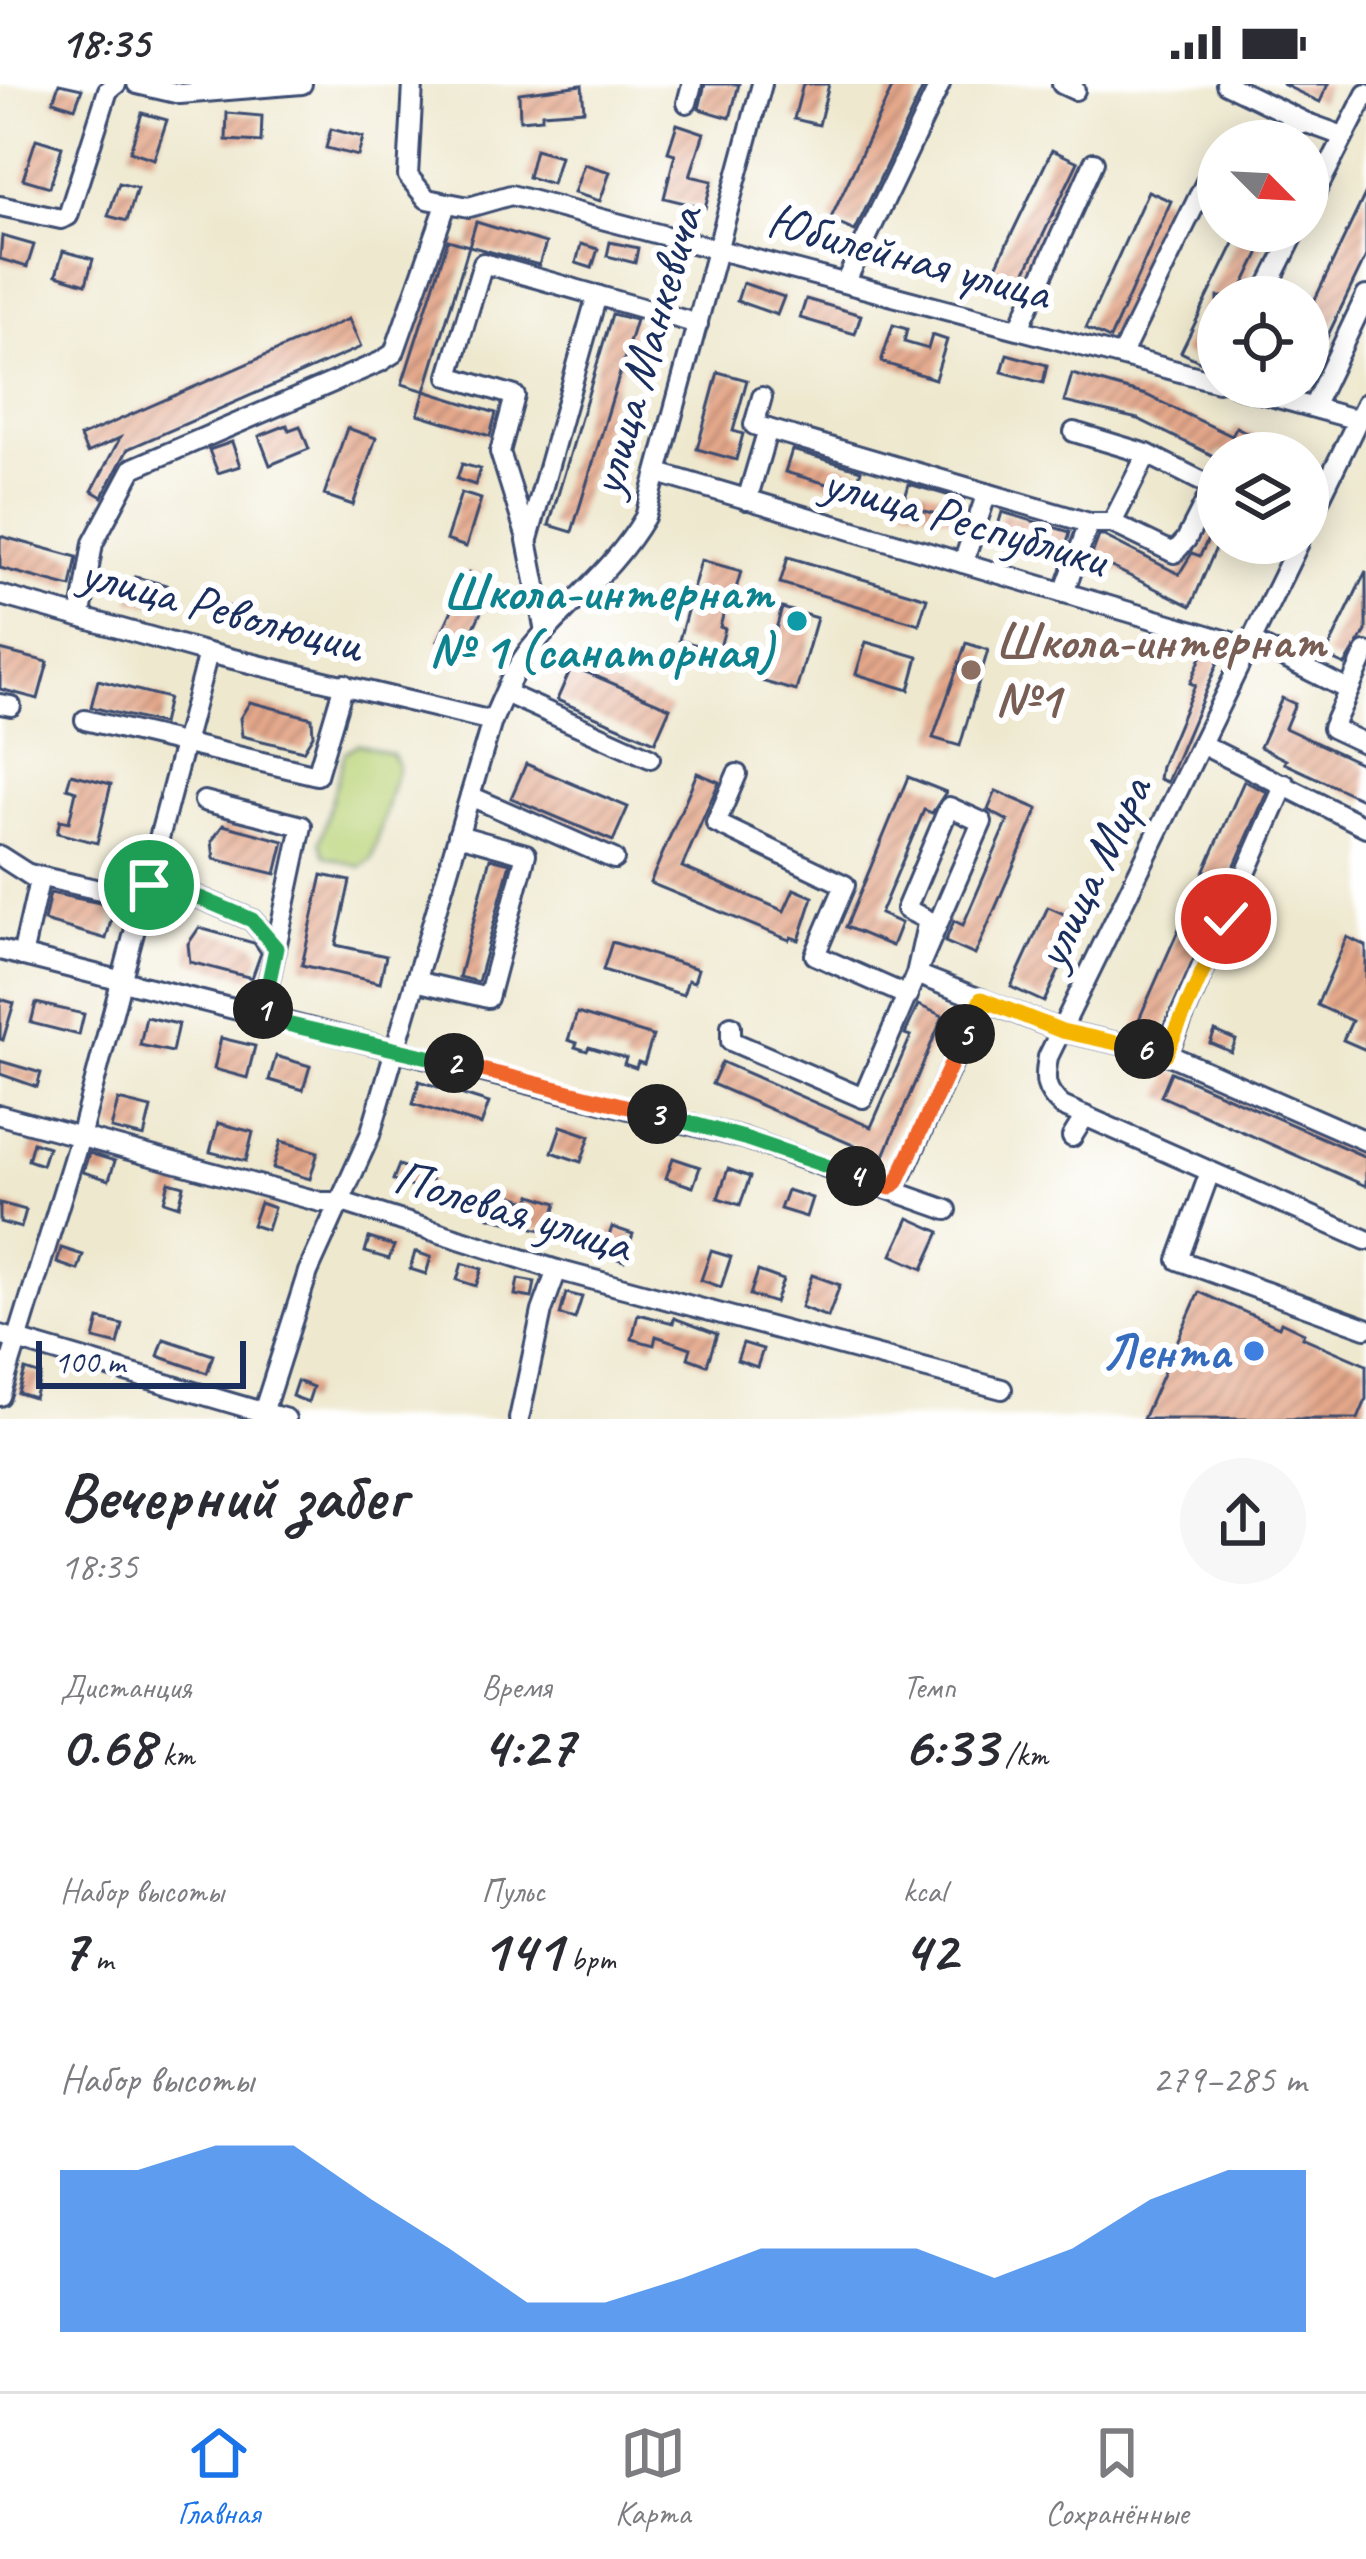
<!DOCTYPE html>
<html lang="ru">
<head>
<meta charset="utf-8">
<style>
	:root { --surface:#fff; --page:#f7f7f7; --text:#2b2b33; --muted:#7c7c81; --line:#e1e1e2; --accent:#1a73e8 }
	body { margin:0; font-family:Caveat,sans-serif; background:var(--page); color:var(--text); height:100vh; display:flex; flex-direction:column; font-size:45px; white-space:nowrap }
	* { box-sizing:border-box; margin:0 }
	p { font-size:39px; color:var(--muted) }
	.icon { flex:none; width:66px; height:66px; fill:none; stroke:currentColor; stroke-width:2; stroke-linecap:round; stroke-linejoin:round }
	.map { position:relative; height:1335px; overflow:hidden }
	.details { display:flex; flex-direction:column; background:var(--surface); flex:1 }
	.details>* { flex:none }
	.needle { width:78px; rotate:114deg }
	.tools { position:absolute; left:1197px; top:36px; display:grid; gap:24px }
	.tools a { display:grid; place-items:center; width:132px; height:132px; border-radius:50%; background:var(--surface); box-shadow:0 6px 30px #0003; font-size:60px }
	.scale { position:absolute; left:36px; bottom:30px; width:210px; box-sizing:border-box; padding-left:12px; border:6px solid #1b2f5e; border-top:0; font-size:33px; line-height:42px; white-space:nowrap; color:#1b2f5e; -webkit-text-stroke:9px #fff; paint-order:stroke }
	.pin { position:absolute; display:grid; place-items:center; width:102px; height:102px; color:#fff; margin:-51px; border:6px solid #fff; border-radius:50%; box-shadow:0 3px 12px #0007 }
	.km { position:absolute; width:60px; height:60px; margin:-30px; border-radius:50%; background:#222; color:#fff; font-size:33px; line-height:60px; text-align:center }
	.round { display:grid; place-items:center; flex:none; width:126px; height:126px; border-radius:63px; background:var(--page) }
	.headline { display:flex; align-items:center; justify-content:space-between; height:204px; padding:0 60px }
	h1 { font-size:66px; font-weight:700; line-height:90px }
	.metrics { display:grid; grid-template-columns:repeat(3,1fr); gap:18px; height:204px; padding:12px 60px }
	.metrics div { display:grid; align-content:center }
	.metrics b { font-size:60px; font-weight:700 }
	.metrics small { font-size:33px; font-weight:400 }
	.metrics p { font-size:33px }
	.chart { height:336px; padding:24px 60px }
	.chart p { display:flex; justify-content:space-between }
	.chart svg { width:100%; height:216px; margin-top:12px; fill:var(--accent); opacity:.7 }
	.status { display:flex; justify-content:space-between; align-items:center; height:84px; padding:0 60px; background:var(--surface); direction:ltr }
	.status svg { height:33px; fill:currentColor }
	.menu { display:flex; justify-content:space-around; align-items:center; height:168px; border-top:3px solid var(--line); background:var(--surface); font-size:33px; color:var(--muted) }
	.menu a { display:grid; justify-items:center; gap:6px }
	.menu .selected { color:var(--accent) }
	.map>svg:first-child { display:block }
</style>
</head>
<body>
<div class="status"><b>18:35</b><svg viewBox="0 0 49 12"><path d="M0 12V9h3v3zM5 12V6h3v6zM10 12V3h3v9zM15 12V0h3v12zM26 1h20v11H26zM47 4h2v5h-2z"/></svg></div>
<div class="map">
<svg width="1366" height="1335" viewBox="0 0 1366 1335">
	<defs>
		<pattern id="building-hatch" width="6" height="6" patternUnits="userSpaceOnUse" patternTransform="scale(3)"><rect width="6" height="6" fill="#e4a78a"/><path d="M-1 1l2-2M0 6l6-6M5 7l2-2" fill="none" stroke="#b88874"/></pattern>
	</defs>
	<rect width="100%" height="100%" fill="#fff"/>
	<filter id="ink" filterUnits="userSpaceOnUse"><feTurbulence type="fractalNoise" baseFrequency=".00833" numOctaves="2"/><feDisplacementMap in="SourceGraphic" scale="24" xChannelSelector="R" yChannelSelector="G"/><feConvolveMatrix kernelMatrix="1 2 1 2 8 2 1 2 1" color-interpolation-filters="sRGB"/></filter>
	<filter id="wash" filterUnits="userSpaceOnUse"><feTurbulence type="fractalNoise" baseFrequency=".004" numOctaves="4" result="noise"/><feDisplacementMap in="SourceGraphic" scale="48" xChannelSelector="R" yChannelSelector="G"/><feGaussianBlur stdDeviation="2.7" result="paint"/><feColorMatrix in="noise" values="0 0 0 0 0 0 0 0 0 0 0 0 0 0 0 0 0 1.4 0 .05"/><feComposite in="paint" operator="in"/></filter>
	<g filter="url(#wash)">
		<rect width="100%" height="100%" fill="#eee8ce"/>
		<path fill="#bbd479" stroke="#6b826c" stroke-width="3" d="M358,660L392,670L398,682L372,775L361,783L325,772L320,758L345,668Z"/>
		<g id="blocks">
			<g fill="url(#building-hatch)">
				<path d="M59,0L82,5L75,24L53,17Z"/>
				<path d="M705,0H739L730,34L699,25Z"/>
				<path d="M803,0H829L819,41L794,35Z"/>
				<path d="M894,0H925L855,147L830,136Z"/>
				<path d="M1282,0H1328L1320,18Z"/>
				<path d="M582,1L584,26L542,29V34L520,36L519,9Z"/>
				<path d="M142,29L167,36L154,75L130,67Z"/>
				<path d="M227,29L262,32L261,58L226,56Z"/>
				<path d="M677,40L704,49L690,92L712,97L705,124L664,114L675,70L668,68Z"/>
				<path d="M331,45L363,53L358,72L326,64Z"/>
				<path d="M36,55L62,63L50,103L23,95Z"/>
				<path d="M535,65L560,72L552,100L528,93Z"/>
				<path d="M1052,66L1078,78L1015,210L989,197Z"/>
				<path d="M584,80L610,88L600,117L574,109Z"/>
				<path d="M119,99L137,104L127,137L108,132Z"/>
				<path d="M1148,107L1171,117L1110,255L1086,244Z"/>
				<path d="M1366,108V172L1308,293V230Z"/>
				<path d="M476,138L546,159L539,181L469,162Z"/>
				<path d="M1240,147H1270L1238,213H1218V254L1205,280L1181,268Z"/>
				<path d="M2,152L34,161L27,183L0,175Z"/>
				<path d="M448,156L469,162L425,307L402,300Z"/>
				<path d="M610,158L638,164L635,179L607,172Z"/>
				<path d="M581,160L598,165L592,184L576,179Z"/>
				<path d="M63,167L93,175L86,200L56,191Z"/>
				<path d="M743,199L784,213L777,231L737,217Z"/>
				<path d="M806,215L861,231L855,250L800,234Z"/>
				<path d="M612,230L636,236L572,448L549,441Z"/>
				<path d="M349,235L361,263L128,365L102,413L92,407L120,354L87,369L80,353Z"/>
				<path d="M893,241L907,245L904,258L928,265L932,251L947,256L935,295L881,278Z"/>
				<path d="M1007,270L1047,281L1043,299L1002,288Z"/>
				<path d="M718,288L747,296L733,347L743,350L736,376L697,365Z"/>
				<path d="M1072,290L1146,311L1232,352L1236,343L1289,369H1218V374L1138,335L1064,318Z"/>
				<path d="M425,307L496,329L490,352L418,330Z"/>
				<path d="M287,341L289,346L300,342L309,365L270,381L259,352Z"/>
				<path d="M347,344L376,354L353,421L324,411Z"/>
				<path d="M232,358L240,382L218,389L209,366Z"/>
				<path d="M792,366L861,386L855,408L785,388Z"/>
				<path d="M462,380L480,385L475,401L457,395Z"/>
				<path d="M909,400L964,416L958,436L903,421Z"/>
				<path d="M461,409L481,415L466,463L446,456Z"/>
				<path d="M1002,428L1070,448L1065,467L996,448Z"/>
				<path d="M1218,434V459L1191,522L1091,473L1099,452H1104L1179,490L1192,469L1200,472Z"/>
				<path d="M0,452L77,473L71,503L0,484Z"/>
				<path d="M788,473L927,514L919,540L780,499Z"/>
				<path d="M701,476L741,487L735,509L729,508L720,543L725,545L719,567L679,556Z"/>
				<path d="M1366,487V547L1345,581L1325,572Z"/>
				<path d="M469,488L494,499L463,568L438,557Z"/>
				<path d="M135,493L167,501L162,523L130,516Z"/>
				<path d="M219,520L253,529L249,545L215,536Z"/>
				<path d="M782,524L817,534L796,607L761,597Z"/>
				<path d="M866,558L918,573L909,606L856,590Z"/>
				<path d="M966,559L988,566L960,662L933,654Z"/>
				<path d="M1205,564L1222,569L1167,698L1159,695L1161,682L1195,601L1190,599Z"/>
				<path d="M0,566L48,578L38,615L0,605Z"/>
				<path d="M572,582L670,624L655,658L557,616Z"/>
				<path d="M98,596L168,614L162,640L91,623Z"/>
				<path d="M1282,614L1295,620L1285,644L1366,682V717L1284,679L1286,676L1260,663Z"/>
				<path d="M250,618L312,634L313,651L303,667L242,652L240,634Z"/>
				<path d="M526,680L628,723L613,757L511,714Z"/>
				<path d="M697,689L719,698L682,783L784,827L794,805L813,813L799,856L791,853L789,856L650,799Z"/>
				<path d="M71,690L111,700L97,759L57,749L60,736L69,738L76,707L67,704Z"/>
				<path d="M908,693L946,708L932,729L924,726L880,830L901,839L892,862L846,843Z"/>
				<path d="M1244,697L1267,708L1159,954L1133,949Z"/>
				<path d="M996,707L1038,725L975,871L945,858L954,837L963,841L1008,737L988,726Z"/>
				<path d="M223,741L284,757L276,790L214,775L212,757Z"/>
				<path d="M490,774L510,779L478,898L459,893Z"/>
				<path d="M322,791L350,797L336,861L386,872L380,899L302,881Z"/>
				<path d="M50,809L115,822L106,855L44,837Z"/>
				<path d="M1048,823L1082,838L1044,918L1011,903Z"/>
				<path d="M199,844L254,859L261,869L252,894L190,878L188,860Z"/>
				<path d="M1347,853L1366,862V966L1343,956L1352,937L1317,921Z"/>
				<path d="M612,858L698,885L694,898L688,896L683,911L603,886Z"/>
				<path d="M0,915L14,919L3,956L0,955Z"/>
				<path d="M36,919L84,930L79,951L31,939Z"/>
				<path d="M918,921L943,932L883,1074L712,1000L722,978L871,1043L911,952L905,950Z"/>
				<path d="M577,929L653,952L644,980L638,978L636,984L624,980L626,974L589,963L587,967L575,963L577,959L568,956Z"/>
				<path d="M146,933L178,940L172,968L140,961Z"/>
				<path d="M1215,947L1236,956L1231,968L1210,959Z"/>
				<path d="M221,954L255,962L247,994L214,985Z"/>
				<path d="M276,972L310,982L303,1006L269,996Z"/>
				<path d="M0,977L41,989L37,1003L0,990Z"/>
				<path d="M1171,988L1366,1073V1102L1161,1012Z"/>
				<path d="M419,997L489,1019L481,1041L413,1020Z"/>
				<path d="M118,1016L151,1024L144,1053L111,1045Z"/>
				<path d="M218,1039L253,1048L246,1077L210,1068Z"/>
				<path d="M561,1042L590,1052L581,1078L552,1068Z"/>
				<path d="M281,1057L318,1068L310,1095L273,1084Z"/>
				<path d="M33,1058L48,1063L42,1081L28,1076Z"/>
				<path d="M89,1069L115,1077L109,1096L83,1088Z"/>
				<path d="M673,1074L700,1083L693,1103L666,1094Z"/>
				<path d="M399,1081L432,1093L427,1109L393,1096Z"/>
				<path d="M728,1085L750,1093L740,1121L718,1114Z"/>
				<path d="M169,1098L184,1102L179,1122L164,1117Z"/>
				<path d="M787,1106L812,1114L806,1133L780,1125Z"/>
				<path d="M498,1107L530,1118L532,1111L557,1119L549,1148L489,1133Z"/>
				<path d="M0,1119L26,1126L21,1144L0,1138Z"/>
				<path d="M260,1119L274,1124L267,1146L252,1141Z"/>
				<path d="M909,1134L940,1148L923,1185L892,1171Z"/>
				<path d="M612,1143L633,1150L624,1177L603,1170Z"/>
				<path d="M369,1154L394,1162L389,1175L365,1168Z"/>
				<path d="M61,1164L83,1171L78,1186L57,1179Z"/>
				<path d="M711,1167L731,1173L721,1203L701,1196Z"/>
				<path d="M415,1168L431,1173L426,1190L410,1185Z"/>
				<path d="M462,1179L482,1185L476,1202L457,1196Z"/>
				<path d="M758,1187L783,1196L775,1219L750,1211Z"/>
				<path d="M812,1191L840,1201L828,1233L801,1223Z"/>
				<path d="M518,1195L535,1198L532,1214L515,1211Z"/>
				<path d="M1199,1208L1279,1243L1281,1238L1304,1249L1302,1253L1366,1281V1316L1358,1335H1143Z"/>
				<path d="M566,1209L582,1213L575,1235L560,1231Z"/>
				<path d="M638,1230L673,1239L674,1234L717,1250L707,1281L688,1274L691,1264L656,1252L654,1261L632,1255Z"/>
				<path d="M99,1235L123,1241L118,1261L94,1255Z"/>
				<path d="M164,1255L213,1271L207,1289L158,1272Z"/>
				<path d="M743,1259L763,1265L757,1283L737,1276Z"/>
				<path d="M25,1286L41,1291L34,1314L18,1309Z"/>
				<path d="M297,1297L313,1303L308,1318L292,1312Z"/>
			</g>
		</g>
	</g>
	<g filter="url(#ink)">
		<use href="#blocks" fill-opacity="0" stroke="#3b4b6f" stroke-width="3"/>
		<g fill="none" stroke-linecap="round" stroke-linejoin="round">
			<g stroke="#3b4b6f" stroke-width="24">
				<g id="minor">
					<path d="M137,0L180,10L302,0"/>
					<path d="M413,0L408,92L427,115L469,123L511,111L1218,298"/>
					<path d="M1062,0L1075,6"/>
					<path d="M1226,0L1307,39"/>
					<path d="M687,19L692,0"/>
					<path d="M1240,57L1307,39L1343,52"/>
					<path d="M0,122L61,135L68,132L108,6L116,0"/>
					<path d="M1308,123L1366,10"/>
					<path d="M846,197L940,0"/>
					<path d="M1263,213L1296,147"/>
					<path d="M1019,244L1094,78"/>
					<path d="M1121,272L1218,73"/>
					<path d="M1238,303L1358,336"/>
					<path d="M1313,323L1366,212"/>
					<path d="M768,345L1089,439H1112L1174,469L1186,456L1213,403L1147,370L1112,439"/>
					<path d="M1074,348L1147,370"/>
					<path d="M658,389L1248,563"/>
					<path d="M747,416L768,345L754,341L762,313"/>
					<path d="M1308,439L1366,319"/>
					<path d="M528,455L597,211"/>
					<path d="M1299,459L1048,973C1044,996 1044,1006 1062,1022L1366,1156"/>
					<path d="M963,479L987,409"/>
					<path d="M1064,509L1089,439"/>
					<path d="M0,511L208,569L492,637"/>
					<path d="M81,530L93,459L133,384L380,278L394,269L446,121"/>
					<path d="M545,548L526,451L500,368L515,312L449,292L483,179L698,240"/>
					<path d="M1251,557L1348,606"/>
					<path d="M1366,568L1332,644L1366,660"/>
					<path d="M505,609L650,674"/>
					<path d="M0,620L11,622"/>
					<path d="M85,636L317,691L344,600"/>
					<path d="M1201,660L1366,743"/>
					<path d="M737,690L716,739L845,801L815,871L908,912"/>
					<path d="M470,712L614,775"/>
					<path d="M204,717L302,742L261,934"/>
					<path d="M0,772L39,797L22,872"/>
					<path d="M29,790L109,808"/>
					<path d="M149,801L200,814L252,836L276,864"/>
					<path d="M0,866L744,1054L947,1126"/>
					<path d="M415,897L488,914L526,770L458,751"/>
					<path d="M731,942V957L863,1014L916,890L928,836L906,825L949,723L982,738L916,890L1062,947L1167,970L1366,1057"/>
					<path d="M1167,970L1285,700"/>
					<path d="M0,1031L321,1118H342L557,1186L1002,1305"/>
					<path d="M1072,1053L1085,1032"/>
					<path d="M1210,1088L1178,1176L1366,1244"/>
					<path d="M890,1104L903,1089L981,915"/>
					<path d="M0,1251L286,1335"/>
					<path d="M0,1312L80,1053L208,569"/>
					<path d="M261,1335L308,1188L370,1051L492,637C502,615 512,589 527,569C566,520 613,488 645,433L762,0"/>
					<path d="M519,1335L542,1227L557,1186"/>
				</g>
			</g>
			<use href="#minor" stroke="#fff" stroke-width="18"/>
		</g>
	</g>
	<g fill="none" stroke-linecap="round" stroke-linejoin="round" filter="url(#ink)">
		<g stroke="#fff" stroke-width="24">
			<path id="split-1" d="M149,801L200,814L252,836L276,864L263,925"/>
		</g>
		<g stroke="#fff" stroke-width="24">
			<path id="split-2" d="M263,925L261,934L454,979"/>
		</g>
		<g stroke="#fff" stroke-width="24">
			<path id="split-3" d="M454,979L657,1030"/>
		</g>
		<g stroke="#fff" stroke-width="24">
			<path id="split-4" d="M657,1030L744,1054L856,1092"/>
		</g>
		<g stroke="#fff" stroke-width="24">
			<path id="split-5" d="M856,1092L890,1104L897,1098L965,950"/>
		</g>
		<g stroke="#fff" stroke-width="24">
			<path id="split-6" d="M965,950L981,915L1062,947L1144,965"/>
		</g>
		<g stroke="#fff" stroke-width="24">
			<path id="split-7" d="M1144,965L1166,970L1226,835"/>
		</g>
		<use href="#split-1" stroke="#22a559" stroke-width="15"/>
		<use href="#split-2" stroke="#22a559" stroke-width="15"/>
		<use href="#split-3" stroke="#f0652b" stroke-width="15"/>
		<use href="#split-4" stroke="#22a559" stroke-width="15"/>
		<use href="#split-5" stroke="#f0652b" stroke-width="15"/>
		<use href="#split-6" stroke="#f5b400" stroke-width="15"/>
		<use href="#split-7" stroke="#f5b400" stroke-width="15"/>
	</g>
	<circle fill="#0f9aa8" stroke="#fff" stroke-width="4.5" cx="797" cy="537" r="12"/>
	<circle fill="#8d6e63" stroke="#fff" stroke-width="4.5" cx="971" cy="586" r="12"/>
	<circle fill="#3f7fe0" stroke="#fff" stroke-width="4.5" cx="1254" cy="1267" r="12"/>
	<g text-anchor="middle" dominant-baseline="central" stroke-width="12" stroke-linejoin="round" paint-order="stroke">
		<g font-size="51" fill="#1b2f5e" stroke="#fff">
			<text transform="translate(909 172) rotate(15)">Юбилейная улица</text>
			<text transform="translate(645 267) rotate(-74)">улица Манкевича</text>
			<text transform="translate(965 436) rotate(16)">улица Республики</text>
			<text transform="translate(222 524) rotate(15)">улица Революции</text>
			<text transform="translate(1092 788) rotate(-64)">улица Мира</text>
			<text transform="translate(513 1126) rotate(17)">Полевая улица</text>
		</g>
		<g font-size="51" font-weight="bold" fill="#0d838f" stroke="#fff" text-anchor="end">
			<text x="773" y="508">Школа-интернат<tspan x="773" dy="59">№ 1 (санаторная)</tspan></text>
		</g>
		<g font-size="51" font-weight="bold" fill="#785e54" stroke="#fff" text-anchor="start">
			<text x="995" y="557">Школа-интернат<tspan x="995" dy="59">№1</tspan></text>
		</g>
		<g font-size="51" font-weight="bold" fill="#366cbe" stroke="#fff" text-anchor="end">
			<text x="1230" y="1267">Лента</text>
		</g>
	</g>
</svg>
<div class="tools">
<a><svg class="needle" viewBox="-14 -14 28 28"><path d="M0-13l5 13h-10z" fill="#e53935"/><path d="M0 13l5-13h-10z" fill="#7c7c81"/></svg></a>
<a><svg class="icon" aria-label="locate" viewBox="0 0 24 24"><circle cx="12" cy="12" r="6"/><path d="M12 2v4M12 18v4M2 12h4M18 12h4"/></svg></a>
<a><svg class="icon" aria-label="layers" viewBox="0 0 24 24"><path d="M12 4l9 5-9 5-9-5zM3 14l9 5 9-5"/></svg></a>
</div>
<div class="scale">100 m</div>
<div class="pin" style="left:149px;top:801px;background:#1e9e55"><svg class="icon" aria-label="arrive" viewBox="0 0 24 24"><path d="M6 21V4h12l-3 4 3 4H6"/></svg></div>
<div class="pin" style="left:1226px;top:835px;background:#d93025"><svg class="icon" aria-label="check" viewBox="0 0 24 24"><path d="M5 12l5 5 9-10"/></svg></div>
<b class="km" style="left:263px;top:925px">1</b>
<b class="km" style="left:454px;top:979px">2</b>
<b class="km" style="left:657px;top:1030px">3</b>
<b class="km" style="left:856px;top:1092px">4</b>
<b class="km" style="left:965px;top:950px">5</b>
<b class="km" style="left:1144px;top:965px">6</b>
</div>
<section class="details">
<div class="headline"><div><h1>Вечерний забег</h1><p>18:35</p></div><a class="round"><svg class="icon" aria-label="share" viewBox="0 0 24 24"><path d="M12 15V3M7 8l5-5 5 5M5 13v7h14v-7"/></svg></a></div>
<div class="metrics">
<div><p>Дистанция</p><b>0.68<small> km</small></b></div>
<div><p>Время</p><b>4:27</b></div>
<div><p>Темп</p><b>6:33<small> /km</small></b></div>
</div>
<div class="metrics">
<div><p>Набор высоты</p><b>7<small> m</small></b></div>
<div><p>Пульс</p><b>141<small> bpm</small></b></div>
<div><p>kcal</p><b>42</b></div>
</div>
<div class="chart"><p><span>Набор высоты</span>279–285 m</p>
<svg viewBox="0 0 160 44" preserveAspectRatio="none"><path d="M0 44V11L10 11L20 6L30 6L40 17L50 27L60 38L70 38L80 33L90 27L100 27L110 27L120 33L130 27L140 17L150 11L160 11V44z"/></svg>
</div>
</section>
<nav class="menu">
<a class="selected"><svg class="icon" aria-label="home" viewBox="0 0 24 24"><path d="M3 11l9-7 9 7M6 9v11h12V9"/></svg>Главная</a>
<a><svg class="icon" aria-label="map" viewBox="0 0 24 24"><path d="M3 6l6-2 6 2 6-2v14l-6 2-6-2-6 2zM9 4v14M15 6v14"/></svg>Карта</a>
<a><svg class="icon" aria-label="saved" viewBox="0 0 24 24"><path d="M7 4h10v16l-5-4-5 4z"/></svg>Сохранённые</a>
</nav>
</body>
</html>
